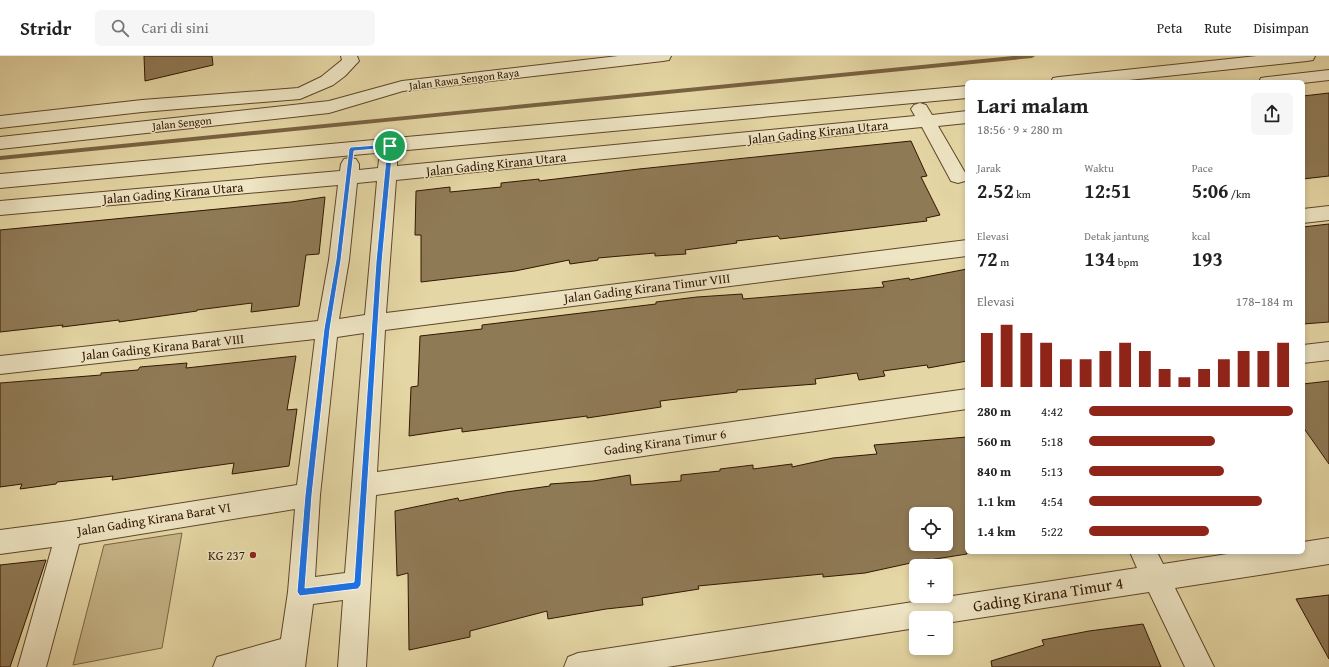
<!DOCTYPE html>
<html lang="id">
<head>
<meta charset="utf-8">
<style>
	:root { --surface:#fff; --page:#f6f6f6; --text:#222; --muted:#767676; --line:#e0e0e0; --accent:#8f2418 }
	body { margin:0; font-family:"Gentium Book Plus",serif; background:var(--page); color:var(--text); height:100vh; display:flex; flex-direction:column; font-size:15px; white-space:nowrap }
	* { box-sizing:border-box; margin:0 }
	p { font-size:13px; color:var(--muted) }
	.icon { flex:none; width:22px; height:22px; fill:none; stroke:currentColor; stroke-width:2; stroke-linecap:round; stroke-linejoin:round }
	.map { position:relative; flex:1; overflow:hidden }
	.side { position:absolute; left:965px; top:24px; width:340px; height:474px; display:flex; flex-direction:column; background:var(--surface); border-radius:6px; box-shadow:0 2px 6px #0003 }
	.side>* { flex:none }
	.fabs { position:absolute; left:909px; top:451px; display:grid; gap:8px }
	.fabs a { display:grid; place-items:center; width:44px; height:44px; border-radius:6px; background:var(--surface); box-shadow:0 2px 6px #0003; font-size:20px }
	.pin { position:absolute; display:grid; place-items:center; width:34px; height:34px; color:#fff; margin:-17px; border:2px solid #fff; border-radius:50%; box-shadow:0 1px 4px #0007 }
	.round { display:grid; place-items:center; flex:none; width:42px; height:42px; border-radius:6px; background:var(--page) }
	.headline { display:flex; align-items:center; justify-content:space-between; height:68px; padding:0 12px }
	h1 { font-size:22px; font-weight:700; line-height:30px }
	.metrics { display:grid; grid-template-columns:repeat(3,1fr); gap:6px; height:68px; padding:4px 12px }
	.metrics div { display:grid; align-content:center }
	.metrics b { font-size:20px; font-weight:700 }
	.metrics small { font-size:11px; font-weight:400 }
	.metrics p { font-size:11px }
	.chart { height:112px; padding:8px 12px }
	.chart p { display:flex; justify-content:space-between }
	.chart svg { width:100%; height:72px; margin-top:4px; stroke:var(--accent); stroke-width:6 }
	ul { padding:0 12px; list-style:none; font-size:13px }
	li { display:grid; grid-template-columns:64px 48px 1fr; align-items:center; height:30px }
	li i { height:10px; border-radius:5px; background:var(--accent) }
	header { display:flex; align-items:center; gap:24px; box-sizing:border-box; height:56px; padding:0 20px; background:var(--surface); border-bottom:1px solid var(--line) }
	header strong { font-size:19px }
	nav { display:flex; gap:22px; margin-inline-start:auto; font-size:14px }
	.search { width:280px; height:36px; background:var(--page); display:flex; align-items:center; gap:10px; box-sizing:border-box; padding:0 14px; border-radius:6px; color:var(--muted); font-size:15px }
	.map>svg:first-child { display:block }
</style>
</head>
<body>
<header>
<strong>Stridr</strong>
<div class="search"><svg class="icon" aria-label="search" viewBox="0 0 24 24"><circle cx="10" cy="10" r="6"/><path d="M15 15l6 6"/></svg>Cari di sini</div>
<nav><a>Peta</a><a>Rute</a><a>Disimpan</a></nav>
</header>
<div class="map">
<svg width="1329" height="611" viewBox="0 0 1329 611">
	<rect width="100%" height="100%" fill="#e5d7a5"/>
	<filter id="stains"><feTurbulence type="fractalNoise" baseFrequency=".005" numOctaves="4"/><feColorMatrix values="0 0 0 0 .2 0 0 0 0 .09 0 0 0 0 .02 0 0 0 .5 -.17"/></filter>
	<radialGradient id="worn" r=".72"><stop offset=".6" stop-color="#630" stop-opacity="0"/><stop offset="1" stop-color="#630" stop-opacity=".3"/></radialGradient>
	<path fill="#c7b689" stroke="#7c6644" d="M182,477L162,592L73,609L104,489Z"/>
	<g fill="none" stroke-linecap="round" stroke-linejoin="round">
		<path fill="#796241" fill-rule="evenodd" d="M1013,0H1035L1032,2L0,104V100Z"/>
	</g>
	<g fill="#8f7a56" stroke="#321600" fill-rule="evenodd">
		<path d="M144,0H212L213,9L145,25Z"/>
		<path d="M1329,37V120L1303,123V40Z"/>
		<path d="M911,85L927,120L921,121L940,159L926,162L927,165L780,183L778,180L736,185L737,187L685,194L686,198L655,200V197L598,202V204L570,208L569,204L515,215L421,226V179H415L416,135L450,131V136L501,131V127L539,123V125L639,113Z"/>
		<path d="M325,141L319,198L306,199L299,250L251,256L252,247L197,254V255L119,266V264L62,271L63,269L0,276V174L291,146Z"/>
		<path d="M1329,168V266L1303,268V171Z"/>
		<path d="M967,213V305L928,312L927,309L883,315L885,320L859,324L857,317L815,323L816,328L737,334V336L660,345L661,351L587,362V360L462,376V372L409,380L411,331L418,330L420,280L482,273V269L656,248V246L697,241L742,238L743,243L884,231L882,226L909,222L910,224Z"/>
		<path d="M296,300L287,354L297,353L289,410L232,418L234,407L112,424L113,420L57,426L56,428L20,433L22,428L0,431V327L101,319V317L138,314L140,311L187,307L186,312Z"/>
		<path d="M1329,325V408L1303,371V328Z"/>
		<path d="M967,381V498L929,504V503L865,517L823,521V518L698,530L699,533L642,542L643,549L606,553L548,563L547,555L470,575V581L409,594L408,517L397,520L395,455L458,442L459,445L506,436L550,430V428L593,425L630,419L631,429L681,425V419L720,415V413L753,409V413L792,408V411L833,402L877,398L874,389ZM916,458H946V488H916Z"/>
		<path d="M46,504L10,611H0V509Z"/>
		<path d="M1329,539V603L1296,543Z"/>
		<path d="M1143,568L1161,611H992L991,605L1044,589L1042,584L1089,575Z"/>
	</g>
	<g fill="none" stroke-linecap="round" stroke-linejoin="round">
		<g stroke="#5f4629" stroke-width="2">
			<g id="minor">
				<path d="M341,0H357L359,5L345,20L333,29L300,43L142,56L0,72V60L142,44L298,32L321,21L342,4Z"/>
				<path d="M618,0H671L669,4L663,5L403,35L329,57L0,93V81L329,45L402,25Z"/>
				<path d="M1257,0H1315L1313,4L1307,5L1110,26H1051L1053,22L1059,21Z"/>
				<path d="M1329,14V24L1303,27V26H1259L1261,22L1267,21Z"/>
				<path d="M967,30V42L0,132V118Z"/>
				<path d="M920,47L926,49L932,59L967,55V67L938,70L967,120L965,125L958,127L951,125L922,71L396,124L386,257L967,184V200L385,274L377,416L967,333V353L376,439L366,611H338L343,544L313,548L305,611H213L217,601L281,583L288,536L295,453L79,488L46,611H18L52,491L0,498V474L69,465L297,429L315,283L0,318V300L318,265L329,204L338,129L0,159V145L340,115L341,108L344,103L350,102L356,103L359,108V114L378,112L379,104L382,99L388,98L394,99L397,104V110L915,60L911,53L914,49ZM377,125L365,259L339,263L349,204L357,127ZM364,277L345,517L315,521L320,439L337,281Z"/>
				<path d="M1329,150V164L1303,167V153Z"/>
				<path d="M1329,286V304L1303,307V289Z"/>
				<path d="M1329,482V508L1175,532L1214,611H1185L1149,536L946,567V562H916V572L667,611H564L568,601L578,597L1137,512L1130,496H1157L1163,508L1240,496H1303V486Z"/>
			</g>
		</g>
		<use href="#minor" fill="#eee5c4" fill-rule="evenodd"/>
	</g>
	<path fill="#1a73e8" stroke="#fff" fill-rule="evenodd" d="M390,88L393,90L382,206L361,529L358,533L300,540L297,536L305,439L324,273L336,204L349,93L351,91ZM387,92L376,206L354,526L305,532L312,439L330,273L341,204L354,95Z"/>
	<circle fill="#8f2418" stroke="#eee5c4" stroke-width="1.5" cx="253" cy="499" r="4"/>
	<g text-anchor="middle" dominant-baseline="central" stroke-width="3" stroke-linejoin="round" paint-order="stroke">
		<g font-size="11" fill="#321600" stroke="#eee5c4">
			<text transform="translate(464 23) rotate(-7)">Jalan Rawa Sengon Raya</text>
			<text transform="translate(182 67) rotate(-6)">Jalan Sengon</text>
		</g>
		<g font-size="13" fill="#321600" stroke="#eee5c4">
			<text transform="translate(818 76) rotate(-6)">Jalan Gading Kirana Utara</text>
			<text transform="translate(496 108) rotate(-6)">Jalan Gading Kirana Utara</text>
			<text transform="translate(173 137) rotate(-5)">Jalan Gading Kirana Utara</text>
			<text transform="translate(647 232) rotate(-7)">Jalan Gading Kirana Timur VIII</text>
			<text transform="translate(163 291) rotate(-6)">Jalan Gading Kirana Barat VIII</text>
			<text transform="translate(665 386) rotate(-8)">Gading Kirana Timur 6</text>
			<text transform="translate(154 463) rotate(-9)">Jalan Gading Kirana Barat VI</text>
		</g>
		<g font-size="13" fill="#321600" stroke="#eee5c4" text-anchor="end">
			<text x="245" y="499">KG 237</text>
		</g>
		<g font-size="16" fill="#321600" stroke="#eee5c4">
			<text transform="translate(1048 538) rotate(-9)">Gading Kirana Timur 4</text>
		</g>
	</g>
	<rect width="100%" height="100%" filter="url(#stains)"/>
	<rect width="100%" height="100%" fill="url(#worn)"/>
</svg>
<div class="fabs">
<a><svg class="icon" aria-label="locate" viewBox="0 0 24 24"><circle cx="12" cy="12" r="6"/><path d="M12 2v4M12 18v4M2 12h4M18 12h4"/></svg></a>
<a>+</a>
<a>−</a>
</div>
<div class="pin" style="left:390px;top:90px;background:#1e9e55"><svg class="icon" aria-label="arrive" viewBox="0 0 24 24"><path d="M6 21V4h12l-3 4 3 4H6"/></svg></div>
<section class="side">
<div class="headline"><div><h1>Lari malam</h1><p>18:56 · 9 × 280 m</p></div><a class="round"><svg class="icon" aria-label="share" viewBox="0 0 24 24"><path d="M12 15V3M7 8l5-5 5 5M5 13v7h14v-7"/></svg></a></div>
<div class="metrics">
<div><p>Jarak</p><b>2.52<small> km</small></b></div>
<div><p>Waktu</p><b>12:51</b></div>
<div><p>Pace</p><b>5:06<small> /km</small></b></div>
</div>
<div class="metrics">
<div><p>Elevasi</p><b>72<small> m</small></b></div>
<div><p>Detak jantung</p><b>134<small> bpm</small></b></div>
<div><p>kcal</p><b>193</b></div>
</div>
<div class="chart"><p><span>Elevasi</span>178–184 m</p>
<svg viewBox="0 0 160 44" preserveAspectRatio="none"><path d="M5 44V11M15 44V6M25 44V11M35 44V17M45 44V27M55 44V27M65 44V22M75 44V17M85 44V22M95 44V33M105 44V38M115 44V33M125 44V27M135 44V22M145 44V22M155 44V17"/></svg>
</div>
<ul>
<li><b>280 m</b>4:42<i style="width:100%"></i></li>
<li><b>560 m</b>5:18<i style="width:62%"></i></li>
<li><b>840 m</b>5:13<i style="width:66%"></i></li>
<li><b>1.1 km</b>4:54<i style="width:85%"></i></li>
<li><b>1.4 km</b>5:22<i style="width:59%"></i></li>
</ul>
</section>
</div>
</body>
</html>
